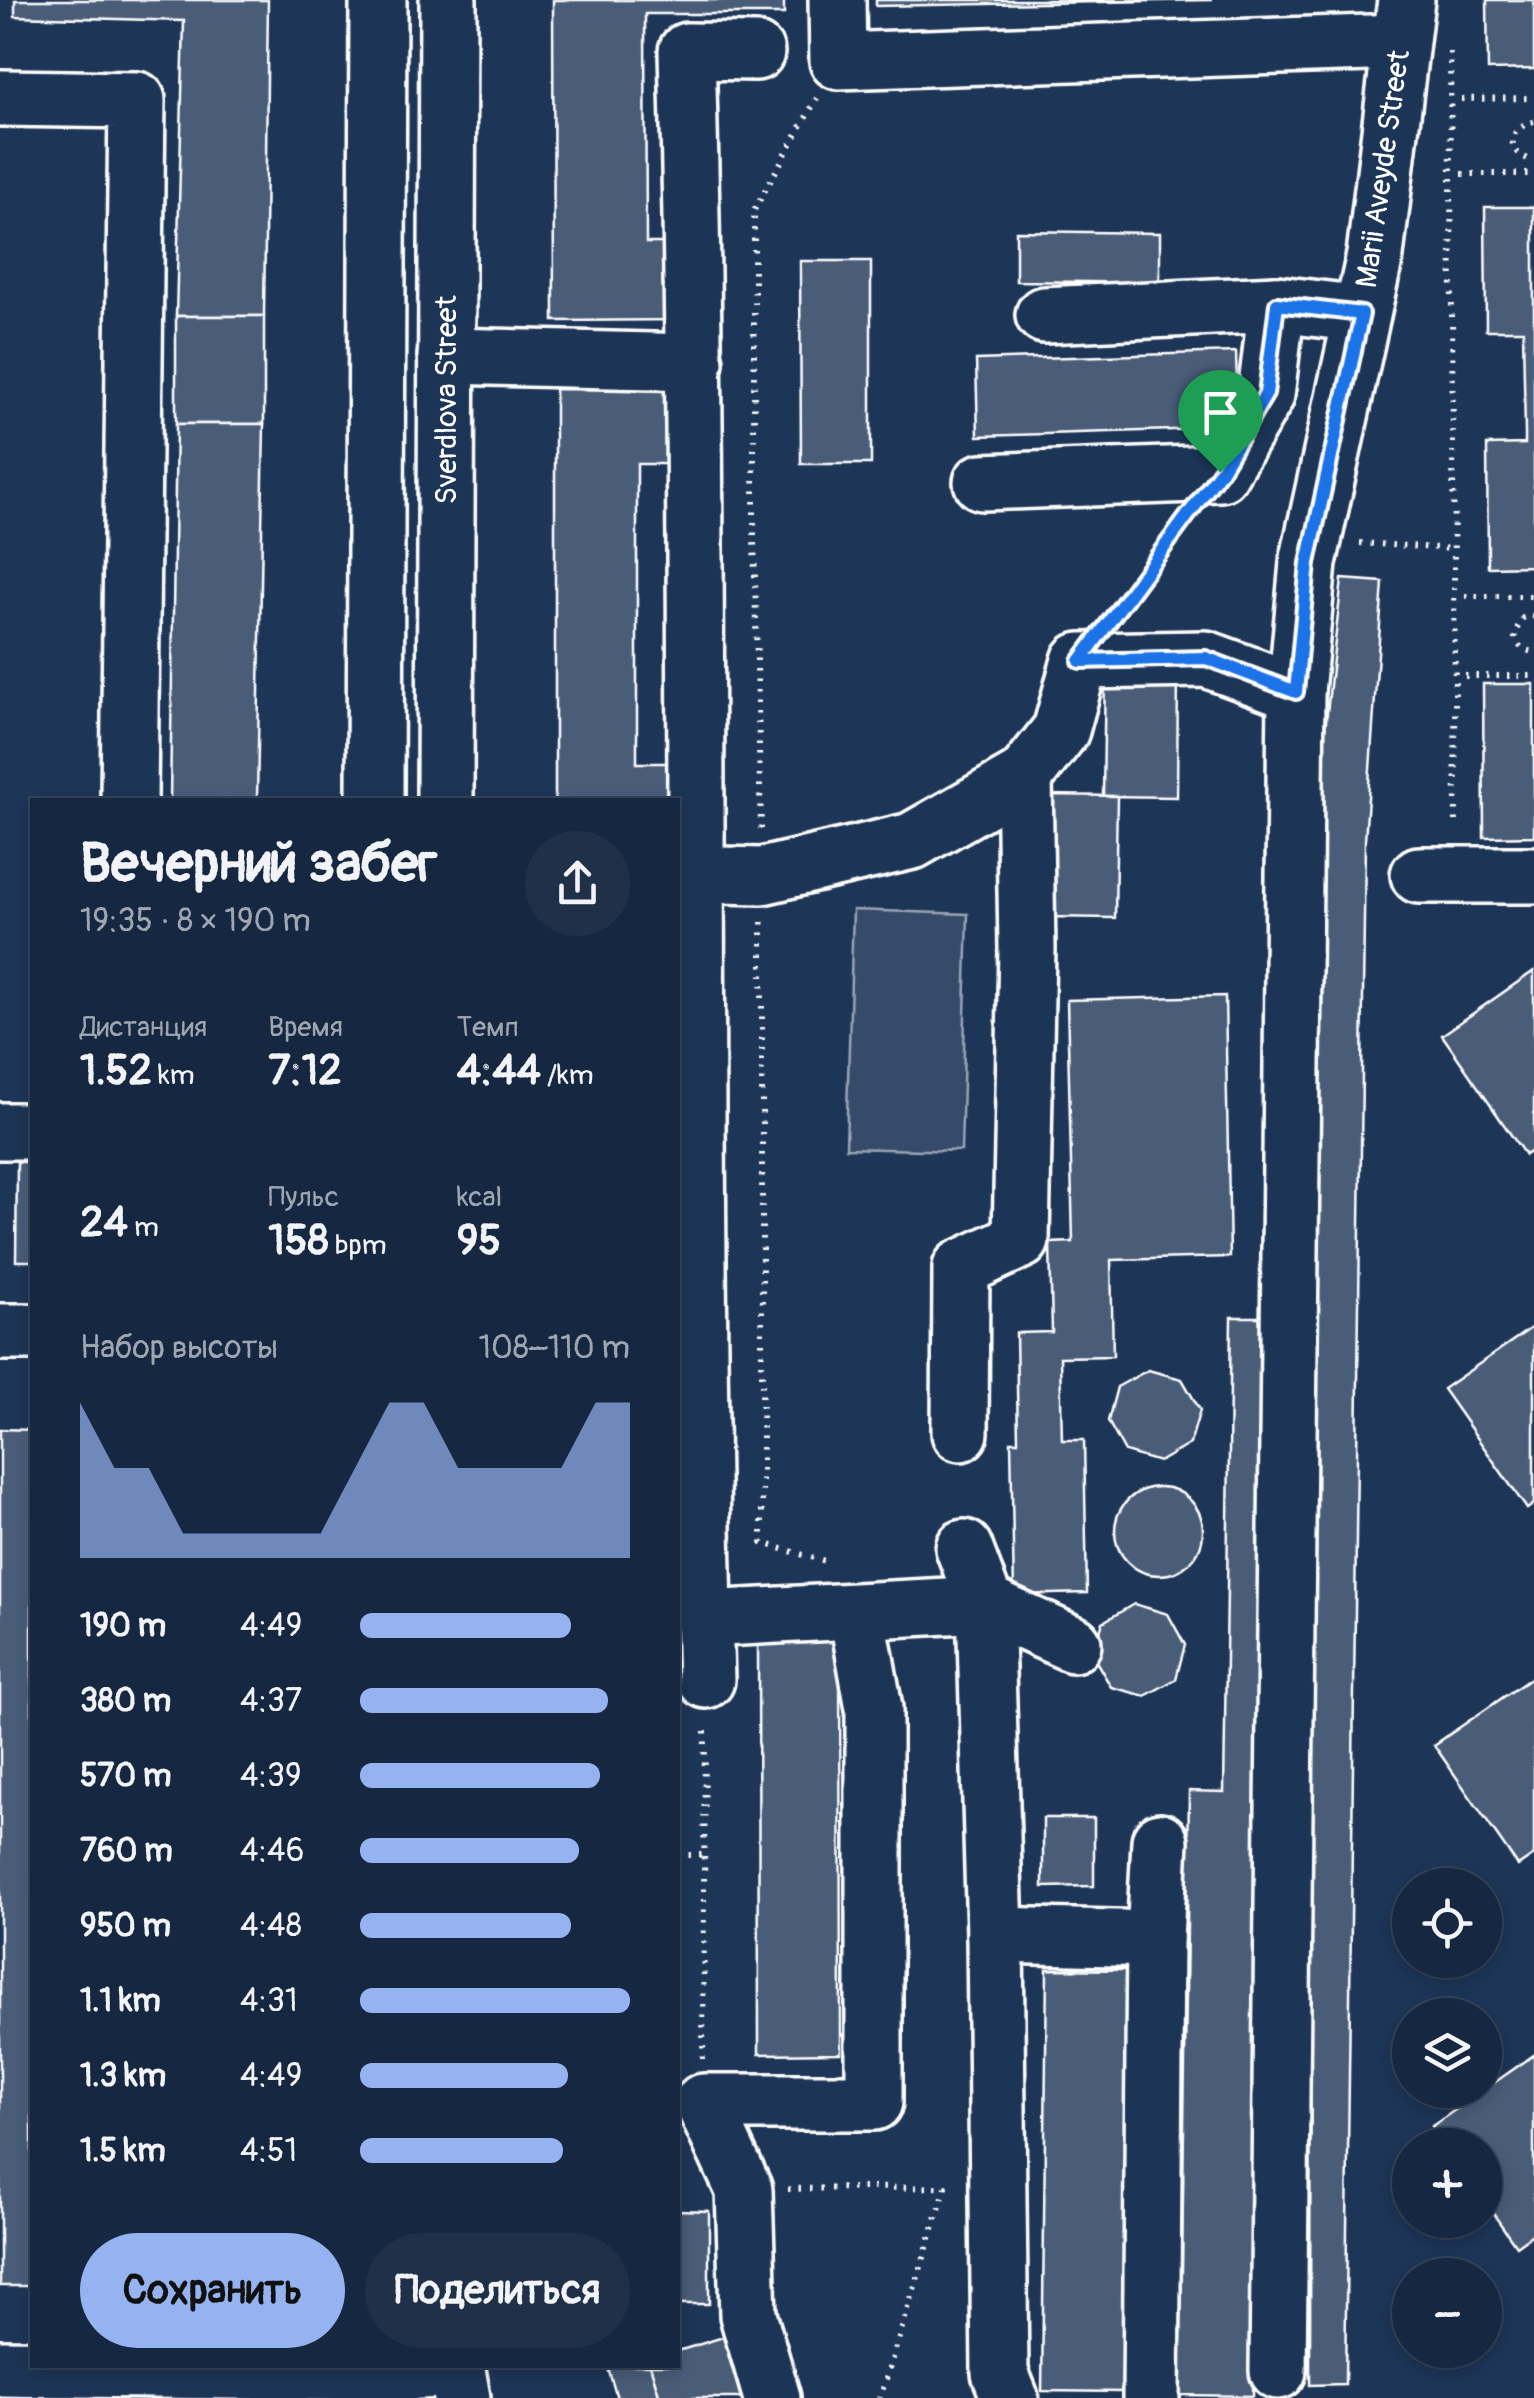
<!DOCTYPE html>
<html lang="ru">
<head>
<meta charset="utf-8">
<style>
	:root { --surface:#162841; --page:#1f3048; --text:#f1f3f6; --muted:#9ea6b1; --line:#35445a; --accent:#95b2f1 }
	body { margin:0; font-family:Pangolin,sans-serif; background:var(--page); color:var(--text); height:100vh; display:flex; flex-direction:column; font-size:38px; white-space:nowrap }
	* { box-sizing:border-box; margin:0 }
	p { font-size:32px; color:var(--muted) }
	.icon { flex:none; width:55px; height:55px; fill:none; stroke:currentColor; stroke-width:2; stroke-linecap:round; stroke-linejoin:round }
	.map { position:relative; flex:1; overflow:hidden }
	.drawer { position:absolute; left:30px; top:798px; width:650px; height:1570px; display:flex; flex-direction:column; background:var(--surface); border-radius:0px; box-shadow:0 5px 15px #0003,0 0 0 2px var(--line) }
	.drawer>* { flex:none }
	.controls { position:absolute; left:1392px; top:1868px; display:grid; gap:20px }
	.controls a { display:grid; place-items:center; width:110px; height:110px; border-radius:50%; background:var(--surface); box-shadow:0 5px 15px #0003,0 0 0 2px var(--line); font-size:50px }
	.pin { position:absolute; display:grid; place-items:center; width:85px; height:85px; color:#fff; margin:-102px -42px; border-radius:50% 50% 50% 0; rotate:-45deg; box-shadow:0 0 10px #0007 }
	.pin .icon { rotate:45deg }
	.round { display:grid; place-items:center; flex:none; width:105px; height:105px; border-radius:52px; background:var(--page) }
	.summary { display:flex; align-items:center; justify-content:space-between; height:170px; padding:0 50px }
	h1 { font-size:55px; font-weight:800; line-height:75px }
	.stats { display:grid; grid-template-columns:repeat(3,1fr); gap:15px; height:170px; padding:10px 50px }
	.stats div { display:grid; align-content:center }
	.stats b { font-size:42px; font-weight:800 }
	.stats small { font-size:28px; font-weight:400 }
	.stats p { font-size:28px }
	.chart { height:280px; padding:20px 50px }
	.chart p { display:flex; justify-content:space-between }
	.chart svg { width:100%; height:180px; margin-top:10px; fill:var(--accent); opacity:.7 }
	.primary-button { display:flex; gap:20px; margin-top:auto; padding:20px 50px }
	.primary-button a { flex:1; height:115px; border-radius:60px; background:var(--accent); color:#111; font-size:40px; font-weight:800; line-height:115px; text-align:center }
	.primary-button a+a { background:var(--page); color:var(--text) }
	ul { padding:0 50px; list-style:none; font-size:32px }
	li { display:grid; grid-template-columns:160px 120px 1fr; align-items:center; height:75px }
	li i { height:25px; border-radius:12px; background:var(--accent) }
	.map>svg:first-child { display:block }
</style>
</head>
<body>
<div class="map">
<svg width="1534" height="2398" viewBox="0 0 1534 2398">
	<rect width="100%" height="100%" fill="#1d3557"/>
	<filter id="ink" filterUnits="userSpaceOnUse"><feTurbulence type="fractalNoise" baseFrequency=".01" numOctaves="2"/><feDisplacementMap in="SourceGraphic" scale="20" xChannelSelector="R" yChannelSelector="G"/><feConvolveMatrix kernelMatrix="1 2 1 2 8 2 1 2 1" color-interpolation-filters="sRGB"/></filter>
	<g filter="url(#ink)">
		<path fill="#364b69" stroke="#9aa5b4" stroke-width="2.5" d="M853,910L968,914L961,1151L846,1148Z"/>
		<g fill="#4a5d79" stroke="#fff" stroke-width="2.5">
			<path d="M15,0H268L264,316H176L184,21L15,16Z"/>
			<path d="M553,0H784V14H645L646,243H678V320L554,321Z"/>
			<path d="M876,0H1212L876,6Z"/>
			<path d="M1487,0H1534V69L1488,70Z"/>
			<path d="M1485,207H1534V566L1488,567L1487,445L1525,444V434L1523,330H1486Z"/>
			<path d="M1016,231L1160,233V283L1016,281Z"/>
			<path d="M800,261H871V464H801Z"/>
			<rect x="176" y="316" width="88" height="108"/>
			<path d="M1236,352L1238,428L978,436L976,360Z"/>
			<path d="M555,389L678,390V464H637V763H675V800H555Z"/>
			<path d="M176,424H264L257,800H170Z"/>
			<path d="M1342,579L1383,582L1365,841L1345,2384L1310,2385L1313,837Z"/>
			<path d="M1105,669L1178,670L1177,797L1103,796Z"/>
			<path d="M1483,684H1534V836L1484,837Z"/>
			<path d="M1045,795L1117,796L1115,918L1044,917Z"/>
			<path d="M1534,971V1149L1525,1155L1442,1035Z"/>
			<path d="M1225,996L1230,1257L1111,1260L1113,1356L1060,1357L1062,1440H1084L1087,1593L1014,1595L1011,1441H1018L1016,1333L1052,1332L1050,1243L1073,1242L1067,1000Z"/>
			<path d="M17,1162H32V1261H16Z"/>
			<path d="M1231,1317H1268L1253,2396L1180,2395L1189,1791L1224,1792Z"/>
			<path d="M1534,1326V1504L1527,1509L1443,1389Z"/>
			<path d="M1148,1370L1182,1379L1200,1410L1190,1444L1159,1462L1125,1452L1108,1421L1117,1387Z"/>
			<path d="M0,1429L32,1430V2286H0Z"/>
			<circle cx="1159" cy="1531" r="44"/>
			<path d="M1134,1604L1168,1614L1185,1645L1176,1679L1145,1696L1111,1687L1093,1656L1103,1622Z"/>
			<path d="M840,1639L841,2053L759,2054L758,1640Z"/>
			<path d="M1534,1676V1855L1518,1866L1434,1745Z"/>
			<path d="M1043,1818H1094V1886L1043,1887Z"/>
			<path d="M1047,1969L1128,1970L1123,2392L1042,2391Z"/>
			<path d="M1534,2055V2233L1516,2246L1485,2202V2145H1445L1432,2126Z"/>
			<path d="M678,2210L709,2211V2304H678Z"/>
			<path d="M723,2337L741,2398H660L650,2365H678V2351Z"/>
			<path d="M607,2365H650L660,2398H617Z"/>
		</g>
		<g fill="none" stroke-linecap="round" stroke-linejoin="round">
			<g stroke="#fff" stroke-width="62">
				<g id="minor">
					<path d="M837,0L838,61L1400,42"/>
					<path d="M0,98L137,100L129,800"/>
					<path d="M1044,315L1277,304L1362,314"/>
					<path d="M446,356L695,362"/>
					<path d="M982,482L1220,473L1266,395L1277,304"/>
					<path d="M678,874L762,876L912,841L1024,777"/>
					<path d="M1419,875H1534"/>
					<path d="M0,1131H32"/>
					<path d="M0,1332H32"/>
					<path d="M960,1433L961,1268L1021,1240L1027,948L1024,777L1061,730L1080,661L1206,659L1296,692"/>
					<path d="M964,1548L985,1604L995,1935L1000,2373L1010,2398"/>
					<path d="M704,1619L985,1604L1073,1644"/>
					<path d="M706,1680C689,1137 703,594 687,51L756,52"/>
					<path d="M995,1935L1155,1939"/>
					<path d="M0,2368L384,2373L457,2369"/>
					<path d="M1278,2371L1296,692L1308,563L1375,255L1406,0"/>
					<path d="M772,2398L748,2315L744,2190L703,2102H874V1708L857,1613"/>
					<path d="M1151,2398L1155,1939L1160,1841"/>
				</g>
			</g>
			<g stroke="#fff" stroke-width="62">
				<g id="major">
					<path d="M375,800L378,0"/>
					<path d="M445,800L448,0"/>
					<path d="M383,2365L389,2398"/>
					<path d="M456,2365L462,2398"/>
				</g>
			</g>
			<g stroke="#fff" stroke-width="6" stroke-dasharray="2.5 8" stroke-linecap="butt">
				<path d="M1450,52L1456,829"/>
				<path d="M1461,99L1534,98"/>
				<path d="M1534,122C1506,127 1505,156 1534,160"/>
				<path d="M1462,174H1534"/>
				<path d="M1360,543L1454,549"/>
				<path d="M1465,596H1534"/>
				<path d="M1114,616L1184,521"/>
				<path d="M1534,616L1523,618L1514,634C1517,646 1522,650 1534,652"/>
				<path d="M1465,676H1534"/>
				<path d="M761,829L754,538V210L817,98"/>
				<path d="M762,922V1543L825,1561L828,1565"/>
				<path d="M678,1855H704"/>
				<path d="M703,2059L705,1726"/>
				<path d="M788,2189L946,2187L880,2398"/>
			</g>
			<use href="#minor" stroke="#1d3557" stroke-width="55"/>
			<use href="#major" stroke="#1d3557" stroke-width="55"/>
		</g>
	</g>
	<g fill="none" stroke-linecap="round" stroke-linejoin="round" filter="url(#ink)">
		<g stroke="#fff" stroke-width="20">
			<path id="route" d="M1277,304L1362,314L1308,563L1296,692L1206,658L1080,661L1220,472L1266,394Z"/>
		</g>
		<use href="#route" stroke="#1a73e8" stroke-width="12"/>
	</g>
	<g text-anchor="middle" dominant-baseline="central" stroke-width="8" stroke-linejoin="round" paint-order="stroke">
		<g font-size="30" fill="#fff" stroke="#1d3557">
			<text transform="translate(1383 169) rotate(-82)">Marii Aveyde Street</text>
			<text transform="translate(446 400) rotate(-90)">Sverdlova Street</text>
		</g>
	</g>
</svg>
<div class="controls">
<a><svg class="icon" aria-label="locate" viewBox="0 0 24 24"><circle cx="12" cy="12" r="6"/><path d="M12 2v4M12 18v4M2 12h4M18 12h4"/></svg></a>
<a><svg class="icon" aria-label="layers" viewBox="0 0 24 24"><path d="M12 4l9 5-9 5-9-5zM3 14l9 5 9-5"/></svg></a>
<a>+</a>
<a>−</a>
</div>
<div class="pin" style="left:1220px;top:472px;background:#1e9e55"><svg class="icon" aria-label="arrive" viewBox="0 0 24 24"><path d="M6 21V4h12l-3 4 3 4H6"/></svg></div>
<section class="drawer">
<div class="summary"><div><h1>Вечерний забег</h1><p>19:35 · 8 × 190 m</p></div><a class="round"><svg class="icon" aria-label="share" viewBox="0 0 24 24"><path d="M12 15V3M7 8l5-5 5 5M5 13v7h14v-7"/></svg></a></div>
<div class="stats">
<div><p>Дистанция</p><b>1.52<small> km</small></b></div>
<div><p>Время</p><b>7:12</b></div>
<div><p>Темп</p><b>4:44<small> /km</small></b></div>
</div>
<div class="stats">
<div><b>24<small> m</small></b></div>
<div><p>Пульс</p><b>158<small> bpm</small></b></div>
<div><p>kcal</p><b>95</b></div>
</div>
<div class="chart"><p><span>Набор высоты</span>108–110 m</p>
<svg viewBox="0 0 160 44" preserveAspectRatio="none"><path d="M0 44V6L10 22L20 22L30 38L40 38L50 38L60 38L70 38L80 22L90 6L100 6L110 22L120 22L130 22L140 22L150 6L160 6V44z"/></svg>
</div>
<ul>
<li><b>190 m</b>4:49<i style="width:78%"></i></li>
<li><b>380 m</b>4:37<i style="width:92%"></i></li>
<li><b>570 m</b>4:39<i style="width:89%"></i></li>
<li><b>760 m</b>4:46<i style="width:81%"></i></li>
<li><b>950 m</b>4:48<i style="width:78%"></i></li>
<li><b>1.1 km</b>4:31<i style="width:100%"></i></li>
<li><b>1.3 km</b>4:49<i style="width:77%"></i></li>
<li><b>1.5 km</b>4:51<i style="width:75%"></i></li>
</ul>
<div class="primary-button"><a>Сохранить</a><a>Поделиться</a></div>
</section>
</div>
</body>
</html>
